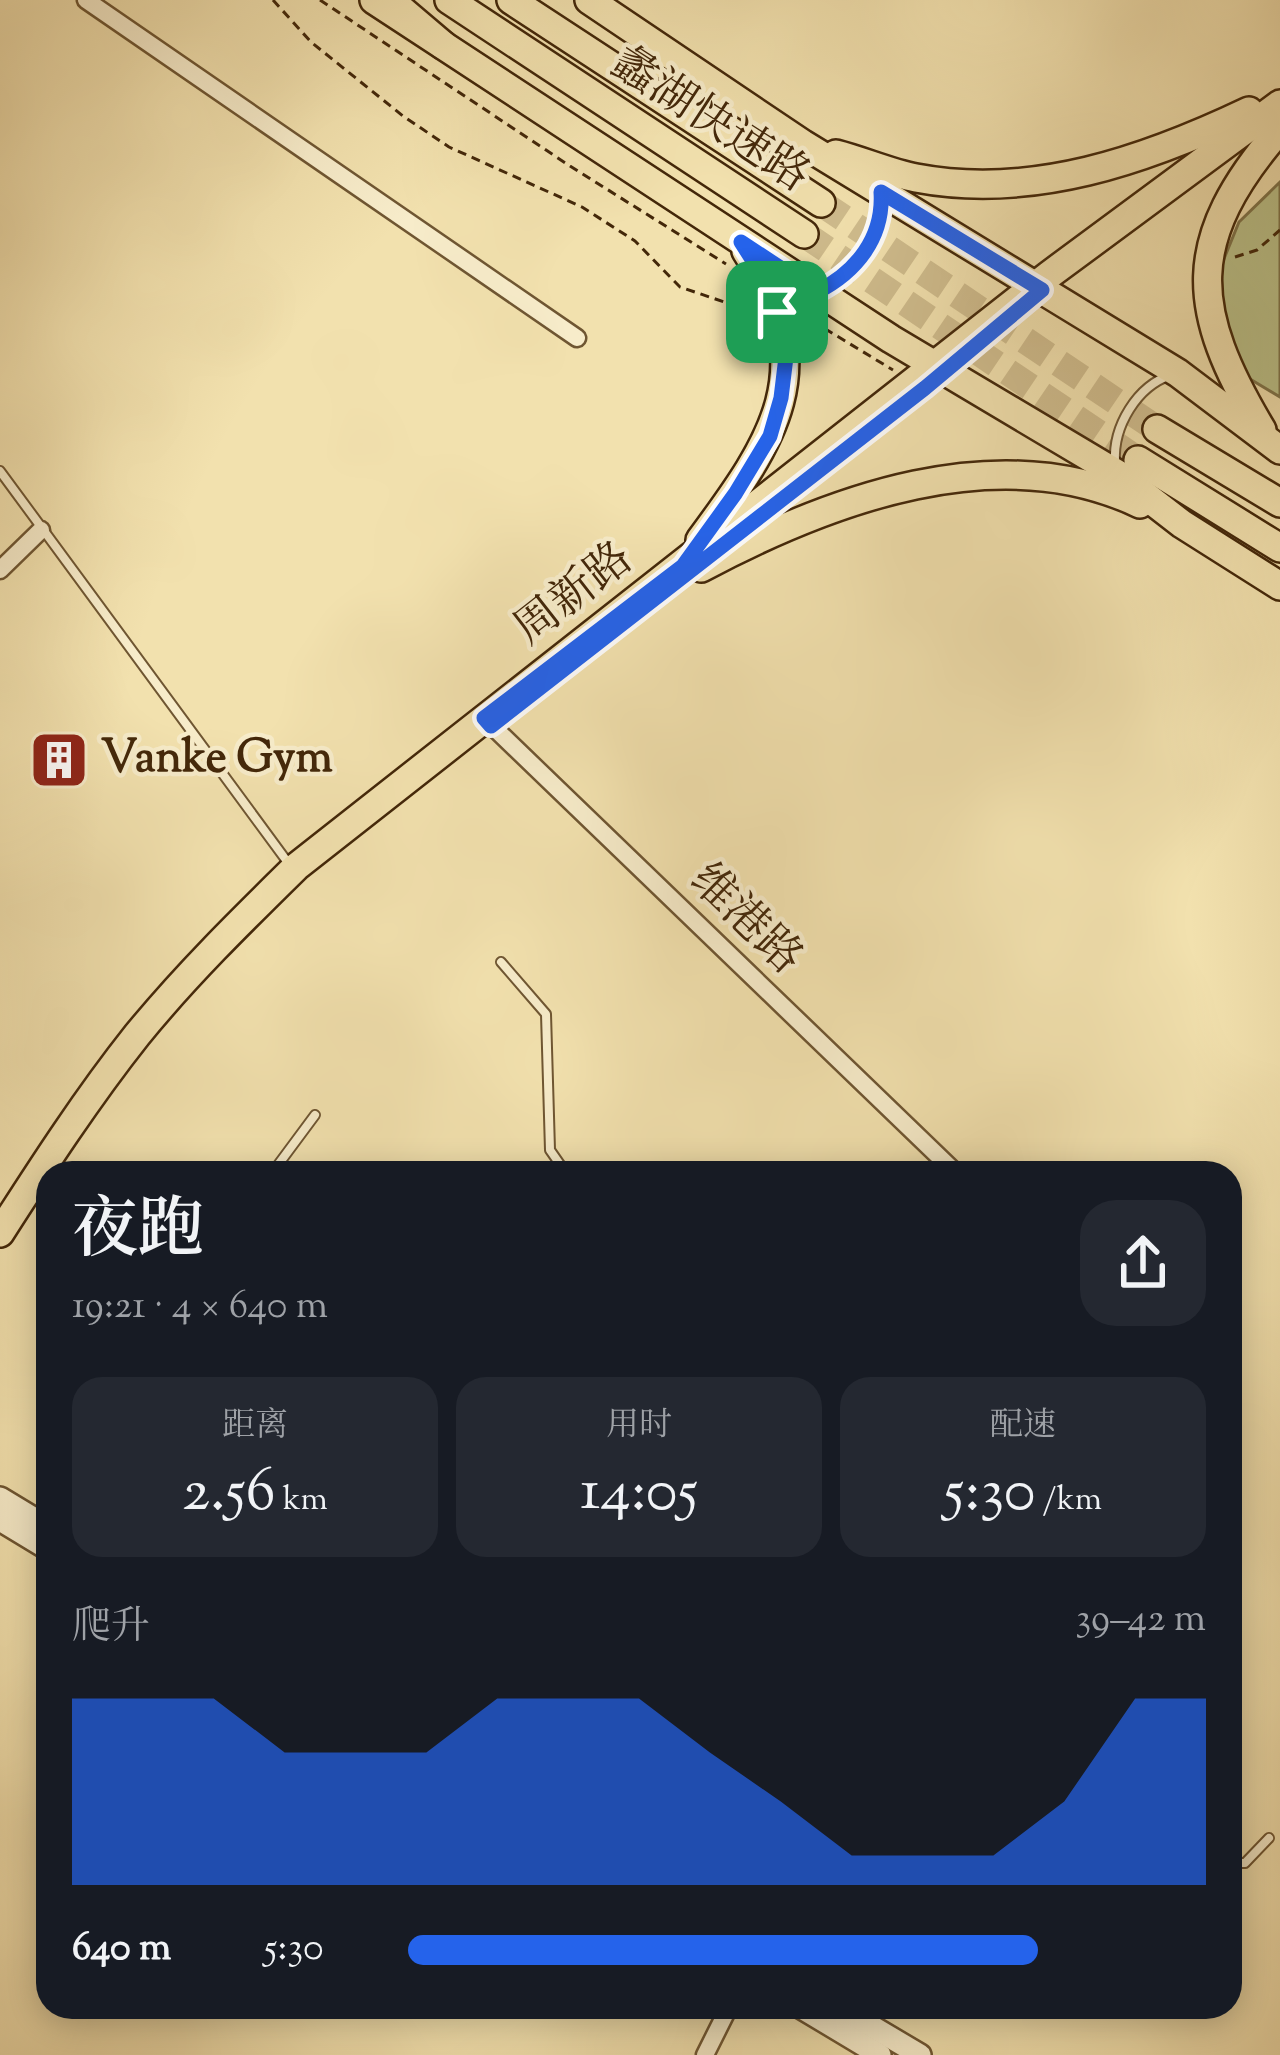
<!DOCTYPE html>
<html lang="zh">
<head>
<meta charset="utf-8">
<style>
	:root { --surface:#171b24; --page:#242831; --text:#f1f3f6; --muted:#9ea1a6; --accent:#2563eb }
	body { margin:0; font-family:"Sorts Mill Goudy","Noto Serif SC",serif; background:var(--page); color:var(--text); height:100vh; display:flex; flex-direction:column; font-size:45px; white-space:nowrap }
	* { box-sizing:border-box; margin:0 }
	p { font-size:39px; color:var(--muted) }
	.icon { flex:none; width:66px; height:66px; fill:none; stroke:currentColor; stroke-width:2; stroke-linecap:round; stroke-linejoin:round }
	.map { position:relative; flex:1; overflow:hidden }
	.panel { position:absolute; left:36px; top:1161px; width:1206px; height:858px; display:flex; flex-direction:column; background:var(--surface); border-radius:36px; box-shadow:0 6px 30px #0003 }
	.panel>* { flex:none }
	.pin { position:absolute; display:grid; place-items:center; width:102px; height:102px; color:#fff; margin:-51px; border-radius:24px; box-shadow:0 6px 18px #0006 }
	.round { display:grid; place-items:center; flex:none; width:126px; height:126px; border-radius:36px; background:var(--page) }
	.overview { display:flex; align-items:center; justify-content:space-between; height:204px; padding:0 36px }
	h1 { font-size:66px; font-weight:600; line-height:90px }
	.metrics { display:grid; grid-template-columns:repeat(3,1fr); gap:18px; height:204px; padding:12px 36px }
	.metrics div { display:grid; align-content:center; border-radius:30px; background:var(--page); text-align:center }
	.metrics b { font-size:60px; font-weight:600 }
	.metrics small { font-size:33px; font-weight:400 }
	.metrics p { font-size:33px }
	.chart { height:336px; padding:24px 36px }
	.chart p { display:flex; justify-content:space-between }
	.chart svg { width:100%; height:216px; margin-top:12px; fill:var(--accent); opacity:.7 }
	ul { padding:0 36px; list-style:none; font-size:39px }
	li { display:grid; grid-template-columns:192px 144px 1fr; align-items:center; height:90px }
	li i { height:30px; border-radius:15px; background:var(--accent) }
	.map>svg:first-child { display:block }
</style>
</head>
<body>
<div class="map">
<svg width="1280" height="2055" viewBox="0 0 1280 2055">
	<rect width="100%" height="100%" fill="#f2e1ae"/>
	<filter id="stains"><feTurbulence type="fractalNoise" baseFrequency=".00167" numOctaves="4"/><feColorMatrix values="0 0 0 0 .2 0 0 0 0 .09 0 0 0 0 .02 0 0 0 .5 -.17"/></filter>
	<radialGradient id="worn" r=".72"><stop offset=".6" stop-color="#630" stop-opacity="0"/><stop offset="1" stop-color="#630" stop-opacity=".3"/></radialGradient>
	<path fill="#bbc28a" stroke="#7f744a" stroke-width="3" d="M1280,182V397L1240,373L1220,320L1219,271L1239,222Z"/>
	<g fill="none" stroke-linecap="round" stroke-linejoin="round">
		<g stroke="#cfbc8d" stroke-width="27" stroke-dasharray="27 14" stroke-linecap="butt">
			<path d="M821,203L1157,429"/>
			<path d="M804,234L1138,460"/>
		</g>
		<g stroke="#6f5632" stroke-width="12">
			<g id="service">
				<path d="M824,288C855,273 884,237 882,201"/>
				<path d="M1115,462C1113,426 1137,386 1171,375"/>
				<path d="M0,471L289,864"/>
				<path d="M501,962L546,1014L550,1150L566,1173"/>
				<path d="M272,1173L315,1115"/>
				<path d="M1230,1863H1245L1269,1838"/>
			</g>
		</g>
		<g stroke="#6f5632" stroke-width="21">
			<g id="minor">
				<path d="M86,0L577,338"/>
				<path d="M0,570L41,530"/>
				<path d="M485,719L956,1173"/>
				<path d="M705,2055L729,2007"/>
			</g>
		</g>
		<g stroke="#6f5632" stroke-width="26">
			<g id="tertiary">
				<path d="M0,1498L48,1527"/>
				<path d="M0,1520L48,1549"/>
				<path d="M800,2007L880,2055"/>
				<path d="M839,2007L920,2055"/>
			</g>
		</g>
		<g stroke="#432709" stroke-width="32">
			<g id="primary">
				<path d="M374,0L891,339L1116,473L1182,524L1280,586"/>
				<path d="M589,0L803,144L1178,373L1280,450"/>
				<path d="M836,154C863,161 890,173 916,178C1032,200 1146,160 1249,111"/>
				<path d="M1262,430C1190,309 1183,241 1280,129"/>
				<path d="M700,540C774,440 823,369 746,251"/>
				<path d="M701,568C829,500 998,436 1140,504"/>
				<path d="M0,1233C43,1166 87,1098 137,1035C186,975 241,921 296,867L1049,275L1280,104"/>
			</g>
		</g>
		<g stroke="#432709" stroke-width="32">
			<g id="trunk">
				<path d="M390,0L443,45"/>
				<path d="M449,0L804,234"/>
				<path d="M511,0L821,203"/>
				<path d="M1157,429L1280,503"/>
				<path d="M1138,460L1280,548"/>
			</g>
		</g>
		<g stroke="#432709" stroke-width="3" stroke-dasharray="9 6" stroke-linecap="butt">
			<path d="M273,0L311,42L403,116L449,147L582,207L635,241L680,287L751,311"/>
			<path d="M320,0L570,166L726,264"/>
			<path d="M1235,257L1257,250L1280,230"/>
			<path d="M799,313L893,370"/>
		</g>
		<use href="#service" stroke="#f7ecca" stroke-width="8"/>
		<use href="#minor" stroke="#f7ecca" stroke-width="16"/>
		<use href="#tertiary" stroke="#f7ecca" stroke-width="21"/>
		<use href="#primary" stroke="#f2e1ae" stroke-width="27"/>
		<use href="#trunk" stroke="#f2e1ae" stroke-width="27"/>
	</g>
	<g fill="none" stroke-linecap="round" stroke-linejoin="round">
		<g stroke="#fff" stroke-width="24">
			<path id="route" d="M881,192L1042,290L925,388L491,726L484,718L683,566L735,494L770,436L781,398L786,357L781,322L766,281L741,242L817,292C856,272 884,238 881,192Z"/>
		</g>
		<use href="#route" stroke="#2563eb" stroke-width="15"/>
	</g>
	<defs>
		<g id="building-square" transform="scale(3)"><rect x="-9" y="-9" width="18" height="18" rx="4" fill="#8f2418" stroke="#f7ecca"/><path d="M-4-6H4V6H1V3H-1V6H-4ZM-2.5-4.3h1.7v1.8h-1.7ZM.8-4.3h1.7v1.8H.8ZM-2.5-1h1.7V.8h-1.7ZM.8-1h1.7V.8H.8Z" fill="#fff"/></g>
	</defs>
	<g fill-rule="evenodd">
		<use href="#building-square" x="59" y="760"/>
	</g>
	<g text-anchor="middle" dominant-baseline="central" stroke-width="9" stroke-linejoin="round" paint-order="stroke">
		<g font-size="45" fill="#432709" stroke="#f7ecca">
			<text transform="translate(709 122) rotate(33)">蠡湖快速路</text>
			<text transform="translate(575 596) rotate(-38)">周新路</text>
			<text transform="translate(744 921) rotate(44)">维港路</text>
		</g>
		<g font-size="45" font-weight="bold" fill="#432709" stroke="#f7ecca" text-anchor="start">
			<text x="101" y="760">Vanke Gym</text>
		</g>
	</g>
	<rect width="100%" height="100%" filter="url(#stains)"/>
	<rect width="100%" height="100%" fill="url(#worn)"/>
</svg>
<div class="pin" style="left:777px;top:312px;background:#1e9e55"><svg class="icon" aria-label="arrive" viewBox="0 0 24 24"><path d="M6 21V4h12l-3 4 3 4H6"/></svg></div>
<section class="panel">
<div class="overview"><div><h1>夜跑</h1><p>19:21 · 4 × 640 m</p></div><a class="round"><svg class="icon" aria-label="share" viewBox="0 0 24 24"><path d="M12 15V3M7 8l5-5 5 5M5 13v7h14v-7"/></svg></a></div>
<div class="metrics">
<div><p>距离</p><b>2.56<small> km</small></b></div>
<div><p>用时</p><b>14:05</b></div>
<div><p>配速</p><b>5:30<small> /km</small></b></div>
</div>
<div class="chart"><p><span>爬升</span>39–42 m</p>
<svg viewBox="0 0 160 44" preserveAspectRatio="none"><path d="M0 44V6L10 6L20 6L30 17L40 17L50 17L60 6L70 6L80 6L90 17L100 27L110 38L120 38L130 38L140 27L150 6L160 6V44z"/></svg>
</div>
<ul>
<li><b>640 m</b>5:30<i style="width:79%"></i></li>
</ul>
</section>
</div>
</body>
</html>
